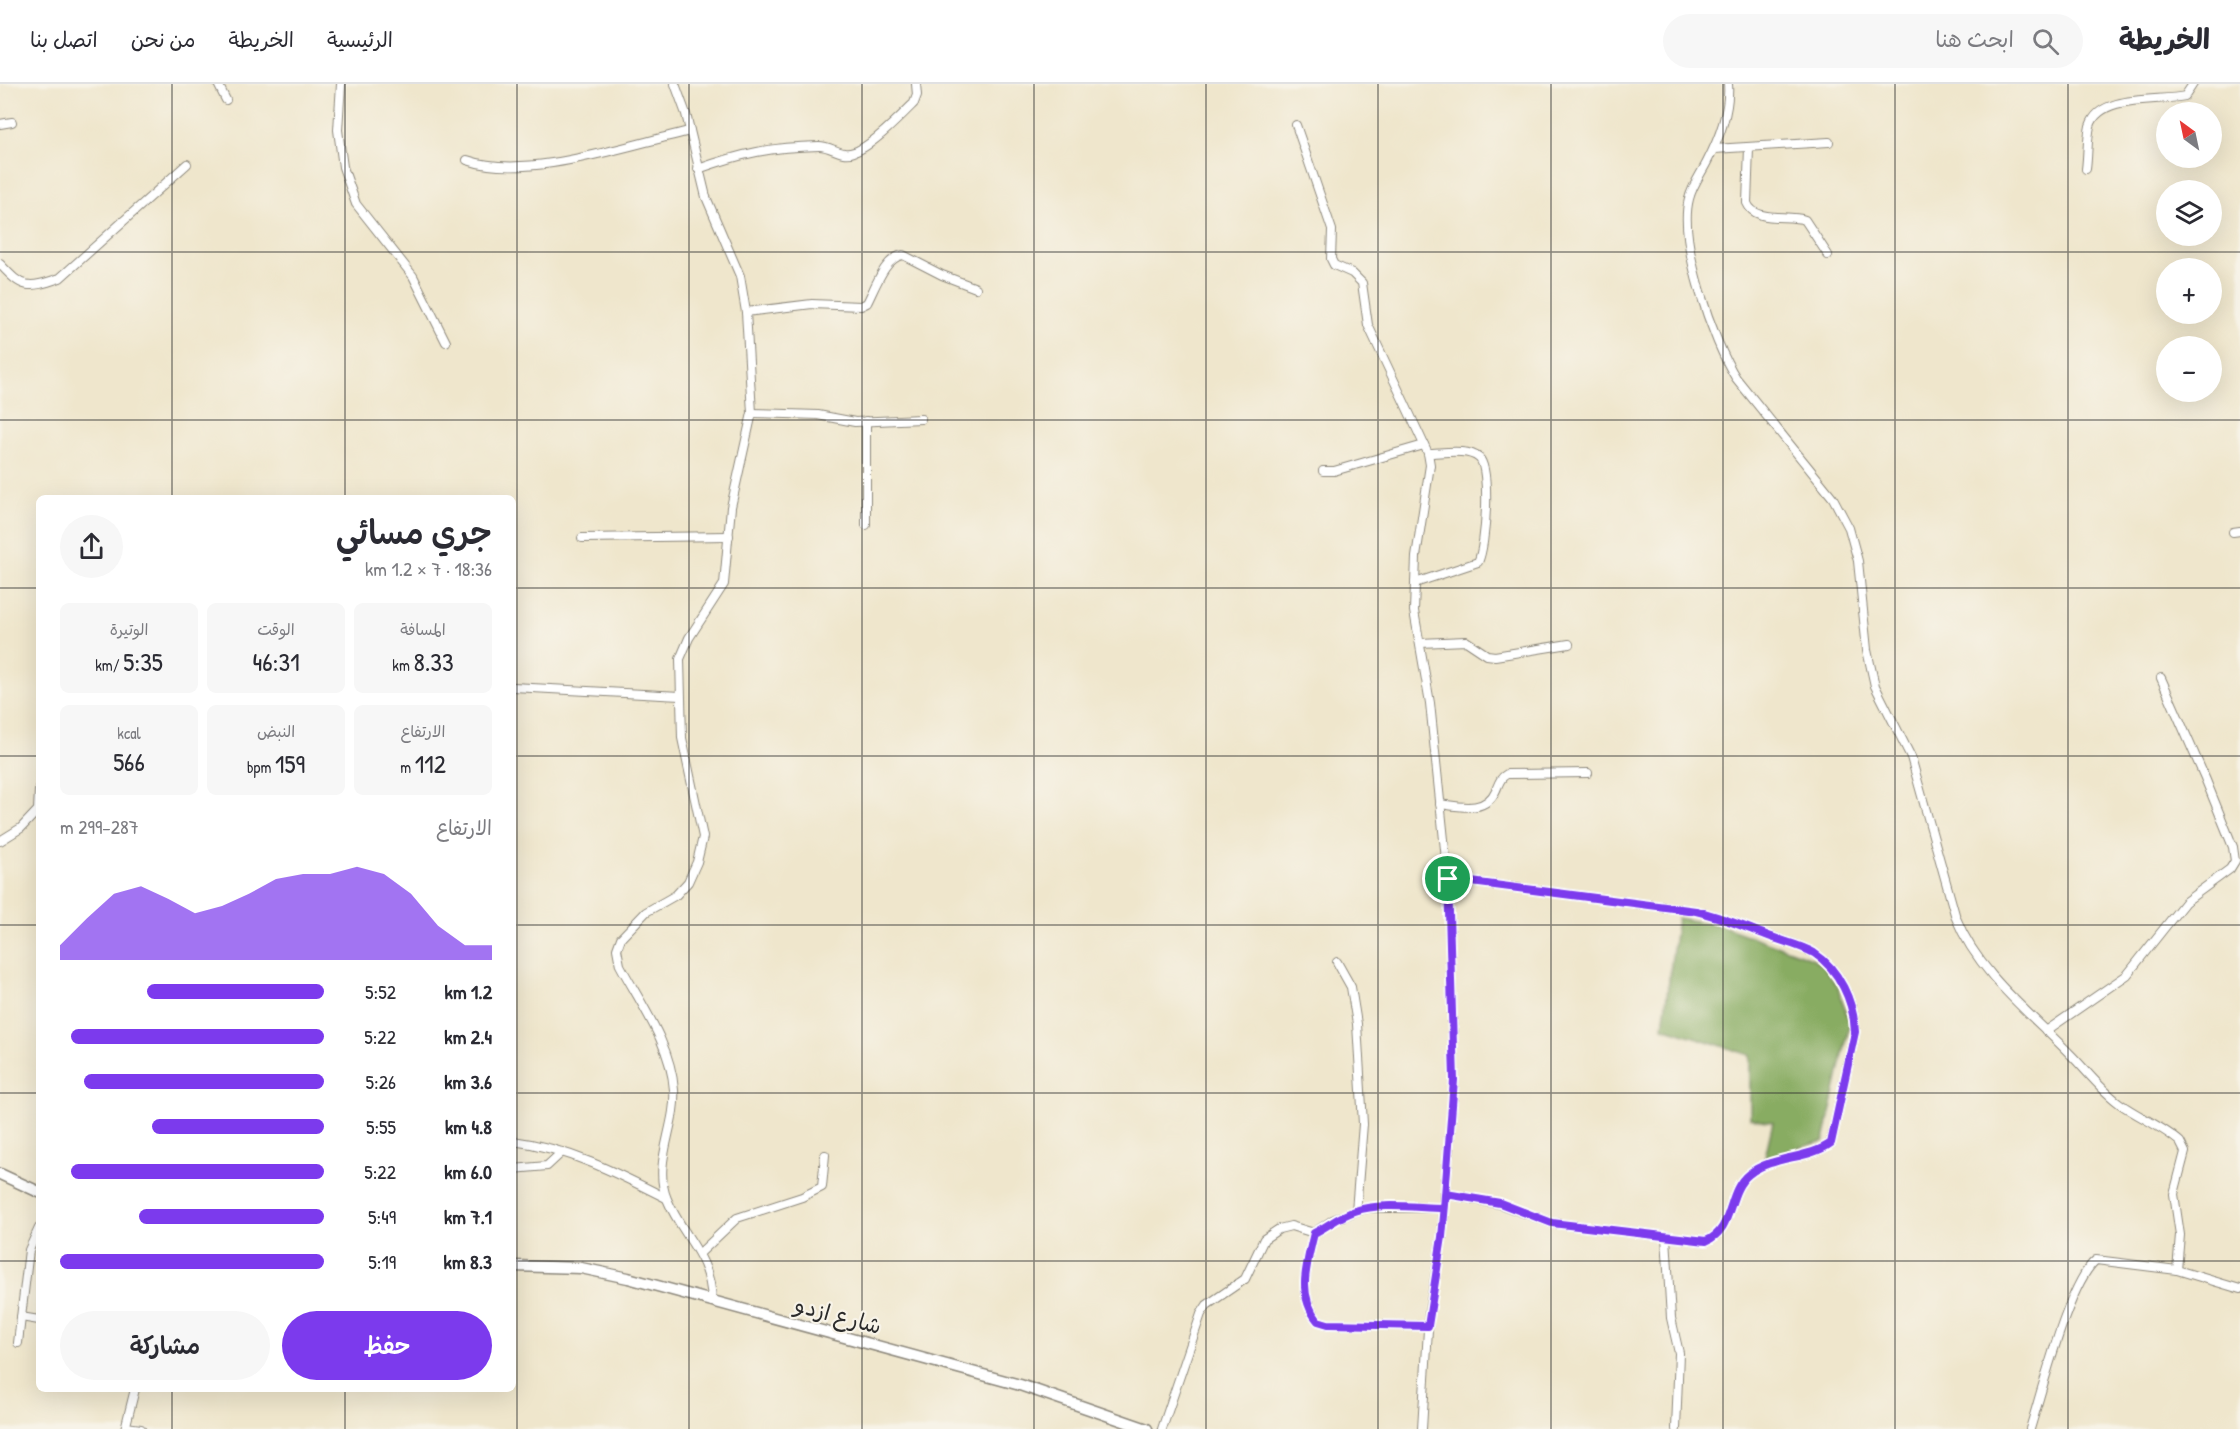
<!DOCTYPE html>
<html lang="ar">
<head>
<meta charset="utf-8">
<style>
	:root { --surface:#fff; --page:#f7f7f7; --text:#2b2b33; --muted:#7c7c81; --line:#e1e1e2; --accent:#7c3aed }
	body { margin:0; font-family:"Patrick Hand","Playpen Sans Arabic",sans-serif; background:var(--page); color:var(--text); direction:rtl; height:100vh; display:flex; flex-direction:column; font-size:22px; white-space:nowrap }
	* { box-sizing:border-box; margin:0 }
	p { font-size:20px; color:var(--muted) }
	.icon { flex:none; width:33px; height:33px; fill:none; stroke:currentColor; stroke-width:2; stroke-linecap:round; stroke-linejoin:round }
	.map { position:relative; flex:1; overflow:hidden; direction:ltr }
	.panel { position:absolute; left:36px; top:411px; width:480px; height:897px; display:flex; flex-direction:column; background:var(--surface); border-radius:9px; box-shadow:0 6px 24px #0002; direction:rtl }
	.panel>* { flex:none }
	.needle { width:39px; rotate:327deg }
	.tools { position:absolute; left:2156px; top:18px; display:grid; gap:12px }
	.tools a { display:grid; place-items:center; width:66px; height:66px; border-radius:50%; background:var(--surface); box-shadow:0 6px 24px #0002; font-size:30px }
	.pin { position:absolute; display:grid; place-items:center; width:51px; height:51px; color:#fff; margin:-26px; border:3px solid #fff; border-radius:50%; box-shadow:0 2px 6px #0007 }
	.round { display:grid; place-items:center; flex:none; width:63px; height:63px; border-radius:32px; background:var(--page) }
	.head { display:flex; align-items:center; justify-content:space-between; height:102px; padding:0 24px }
	h1 { font-size:33px; font-weight:600; line-height:45px }
	.figures { display:grid; grid-template-columns:repeat(3,1fr); gap:9px; height:102px; padding:6px 24px }
	.figures div { display:grid; align-content:center; border-radius:9px; background:var(--page); text-align:center }
	.figures b { font-size:26px; font-weight:600 }
	.figures small { font-size:16px; font-weight:400 }
	.figures p { font-size:16px }
	.chart { height:168px; padding:12px 24px }
	.chart p { display:flex; justify-content:space-between }
	.chart svg { width:100%; height:108px; margin-top:6px; fill:var(--accent); opacity:.7 }
	.action { display:flex; gap:12px; margin-top:auto; padding:12px 24px }
	.action a { flex:1; height:69px; border-radius:36px; background:var(--accent); color:#fff; font-size:24px; font-weight:600; line-height:69px; text-align:center }
	.action a+a { background:var(--page); color:var(--text) }
	ul { padding:0 24px; list-style:none; font-size:20px }
	li { display:grid; grid-template-columns:96px 72px 1fr; align-items:center; height:45px }
	li i { height:15px; border-radius:8px; background:var(--accent) }
	header { display:flex; align-items:center; gap:36px; box-sizing:border-box; height:84px; padding:0 30px; background:var(--surface); border-bottom:2px solid var(--line) }
	header strong { font-size:28px }
	nav { display:flex; gap:33px; margin-inline-start:auto; font-size:21px }
	.search { width:420px; height:54px; background:var(--page); display:flex; align-items:center; gap:15px; box-sizing:border-box; padding:0 21px; border-radius:33px; color:var(--muted); font-size:22px }
	.map>svg:first-child { display:block }
</style>
</head>
<body>
<header>
<strong>الخريطة</strong>
<div class="search"><svg class="icon" aria-label="search" viewBox="0 0 24 24"><circle cx="10" cy="10" r="6"/><path d="M15 15l6 6"/></svg>ابحث هنا</div>
<nav><a>الرئيسية</a><a>الخريطة</a><a>من نحن</a><a>اتصل بنا</a></nav>
</header>
<div class="map">
<svg width="2240" height="1345" viewBox="0 0 2240 1345">
	<rect width="100%" height="100%" fill="#f7f3e8"/>
	<filter id="ink" filterUnits="userSpaceOnUse"><feTurbulence type="fractalNoise" baseFrequency=".0167" numOctaves="2"/><feDisplacementMap in="SourceGraphic" scale="12" xChannelSelector="R" yChannelSelector="G"/><feConvolveMatrix kernelMatrix="1 2 1 2 8 2 1 2 1" color-interpolation-filters="sRGB"/></filter>
	<filter id="wash" filterUnits="userSpaceOnUse"><feTurbulence type="fractalNoise" baseFrequency=".008" numOctaves="4" result="noise"/><feDisplacementMap in="SourceGraphic" scale="24" xChannelSelector="R" yChannelSelector="G"/><feGaussianBlur stdDeviation="1.35" result="paint"/><feColorMatrix in="noise" values="0 0 0 0 0 0 0 0 0 0 0 0 0 0 0 0 0 1.4 0 .05"/><feComposite in="paint" operator="in"/></filter>
	<g filter="url(#wash)">
		<rect width="100%" height="100%" fill="#efe6cc"/>
		<path fill="#88ac62" stroke="#5a6c46" stroke-width="1.5" d="M1677,834L1719,841L1812,874L1824,883L1838,904L1850,939L1824,1057L1765,1073L1773,1038L1750,1034V971L1663,943Z"/>
	</g>
	<g filter="url(#ink)">
		<g fill="none" stroke-linecap="round" stroke-linejoin="round">
			<g stroke="#8d887c" stroke-width="10">
				<g id="minor">
					<path d="M218,0L226,16"/>
					<path d="M341,0L338,46L343,83L356,120L413,192L446,258"/>
					<path d="M675,0L686,30L706,113L740,192L746,228L752,329L731,423L724,500L689,554L680,575L682,654L703,753L697,778L688,798L676,811L646,828L621,854L617,865L620,881C641,920 671,961 674,1006C677,1041 652,1080 667,1115C683,1154 711,1171 712,1218"/>
					<path d="M1728,0C1730,26 1719,55 1707,78C1701,90 1692,102 1689,115C1678,157 1713,258 1736,294L1833,414L1849,444L1858,477L1867,566L1875,602L1911,673L1956,834C1978,889 2030,929 2070,970C2087,987 2100,1005 2119,1019C2138,1033 2162,1042 2180,1058L2185,1068L2174,1110L2180,1151L2177,1186"/>
					<path d="M0,40L12,38"/>
					<path d="M1296,41L1332,146L1331,175L1334,181L1352,189L1362,199L1368,241L1428,369L1430,381L1416,473L1414,527L1430,619L1448,795L1454,996L1442,1153L1429,1229L1422,1345"/>
					<path d="M1749,64L1747,119C1755,139 1787,130 1805,136L1828,171"/>
					<path d="M1714,65L1829,58"/>
					<path d="M467,76C527,97 627,61 690,47"/>
					<path d="M698,85C743,69 771,63 819,62C832,62 841,73 854,68C871,63 901,32 914,19L917,11L916,0"/>
					<path d="M2086,85C2088,71 2087,55 2090,42C2100,9 2160,18 2185,12L2193,0"/>
					<path d="M0,180C23,205 27,205 60,194L187,80"/>
					<path d="M746,228L812,220L861,222L867,219C875,204 885,173 903,171L942,191L976,204"/>
					<path d="M752,329L818,331L855,338L921,335"/>
					<path d="M1323,387H1334L1424,361"/>
					<path d="M866,441V337"/>
					<path d="M2233,448L2240,447"/>
					<path d="M582,454L729,452"/>
					<path d="M1415,499L1478,478C1486,463 1491,384 1479,374C1468,364 1442,369 1428,369"/>
					<path d="M1420,559L1466,557L1487,571L1495,572L1569,560"/>
					<path d="M513,603L680,612"/>
					<path d="M1440,720C1462,723 1486,729 1496,706C1499,699 1500,694 1507,690L1588,689"/>
					<path d="M0,757L21,744L38,726L39,706"/>
					<path d="M1337,878L1351,903L1357,940L1363,1040L1356,1127"/>
					<path d="M2046,947L2127,891L2185,818L2230,785L2235,777L2233,763L2205,694L2161,594"/>
					<path d="M513,1057C568,1064 617,1089 666,1114"/>
					<path d="M513,1085L547,1082L562,1068"/>
					<path d="M1446,1110L1500,1120L1552,1139L1706,1157C1735,1145 1726,1108 1749,1090C1773,1071 1808,1076 1831,1059L1855,948C1854,918 1840,886 1814,869C1800,861 1781,856 1766,851C1743,842 1721,833 1696,827L1448,795"/>
					<path d="M1314,1149C1307,1180 1296,1210 1318,1237L1328,1240L1428,1242"/>
					<path d="M1666,1153L1671,1234L1679,1269L1676,1345"/>
					<path d="M700,1169L737,1134L802,1113L822,1103L825,1071"/>
					<path d="M21,1233L39,1236"/>
					<path d="M18,1259L29,1166L39,1144"/>
					<path d="M126,1343L141,1345"/>
					<path d="M125,1345L135,1305"/>
					<path d="M1162,1345L1201,1230L1207,1221L1245,1195L1264,1155L1279,1145L1291,1142L1314,1149L1333,1136L1356,1127L1369,1124H1444"/>
					<path d="M2030,1345C2042,1307 2069,1198 2096,1176L2177,1186L2240,1205"/>
				</g>
			</g>
			<g stroke="#8d887c" stroke-width="13">
				<g id="tertiary">
					<path d="M0,1090L39,1108"/>
					<path d="M513,1182L581,1184L628,1194L1020,1301L1147,1345"/>
				</g>
			</g>
			<use href="#minor" stroke="#fff" stroke-width="8"/>
			<use href="#tertiary" stroke="#fff" stroke-width="10"/>
		</g>
	</g>
	<g fill="none" stroke-linecap="round" stroke-linejoin="round" filter="url(#ink)">
		<g stroke="#fff" stroke-width="12">
			<path id="route" d="M1448,795L1454,996L1444,1124C1417,1124 1381,1118 1355,1127C1339,1132 1328,1142 1314,1149C1307,1180 1296,1210 1318,1237L1328,1240L1428,1242L1442,1153L1446,1110L1500,1119L1552,1139L1706,1157C1735,1145 1726,1108 1749,1090C1773,1071 1808,1076 1831,1059L1855,948C1854,918 1839,885 1814,869C1800,861 1781,857 1766,851C1743,842 1721,833 1696,827L1448,795"/>
		</g>
		<use href="#route" stroke="#7c3aed" stroke-width="8"/>
	</g>
	<path fill="none" stroke="#2b2b2b" stroke-width="1.5" stroke-opacity="0.55" d="M172,0V414M345,0V414M517,0V1345M689,0V1345M862,0V1345M1034,0V1345M1206,0V1345M1378,0V1345M1551,0V1345M1723,0V1345M1895,0V1345M2068,0V1345M0,168H2240M0,336H2240M0,504H39M513,504H2240M0,672H39M513,672H2240M0,841H39M513,841H2240M0,1009H39M513,1009H2240M0,1177H39M513,1177H2240M172,1305V1345M345,1305V1345"/>
	<g text-anchor="middle" dominant-baseline="central" stroke-width="4.5" stroke-linejoin="round" paint-order="stroke">
		<g font-size="22" fill="#2b2b2b" stroke="#f7f3e8">
			<text transform="translate(838 1231) rotate(15)">شارع ازدو</text>
		</g>
	</g>
</svg>
<div class="tools">
<a><svg class="needle" viewBox="-14 -14 28 28"><path d="M0-13l5 13h-10z" fill="#e53935"/><path d="M0 13l5-13h-10z" fill="#7c7c81"/></svg></a>
<a><svg class="icon" aria-label="layers" viewBox="0 0 24 24"><path d="M12 4l9 5-9 5-9-5zM3 14l9 5 9-5"/></svg></a>
<a>+</a>
<a>−</a>
</div>
<div class="pin" style="left:1448px;top:795px;background:#1e9e55"><svg class="icon" aria-label="arrive" viewBox="0 0 24 24"><path d="M6 21V4h12l-3 4 3 4H6"/></svg></div>
<section class="panel">
<div class="head"><div><h1>جري مسائي</h1><p>18:36 · 7 × 1.2 km</p></div><a class="round"><svg class="icon" aria-label="share" viewBox="0 0 24 24"><path d="M12 15V3M7 8l5-5 5 5M5 13v7h14v-7"/></svg></a></div>
<div class="figures">
<div><p>المسافة</p><b>8.33<small> km</small></b></div>
<div><p>الوقت</p><b>46:31</b></div>
<div><p>الوتيرة</p><b>5:35<small> /km</small></b></div>
</div>
<div class="figures">
<div><p>الارتفاع</p><b>112<small> m</small></b></div>
<div><p>النبض</p><b>159<small> bpm</small></b></div>
<div><p>kcal</p><b>566</b></div>
</div>
<div class="chart"><p><span>الارتفاع</span>287–299 m</p>
<svg viewBox="0 0 160 44" preserveAspectRatio="none"><path d="M0 44V38L10 27L20 17L30 14L40 19L50 25L60 22L70 17L80 11L90 9L100 9L110 6L120 9L130 17L140 30L150 38L160 38V44z"/></svg>
</div>
<ul>
<li><b>1.2 km</b>5:52<i style="width:67%"></i></li>
<li><b>2.4 km</b>5:22<i style="width:96%"></i></li>
<li><b>3.6 km</b>5:26<i style="width:91%"></i></li>
<li><b>4.8 km</b>5:55<i style="width:65%"></i></li>
<li><b>6.0 km</b>5:22<i style="width:96%"></i></li>
<li><b>7.1 km</b>5:49<i style="width:70%"></i></li>
<li><b>8.3 km</b>5:19<i style="width:100%"></i></li>
</ul>
<div class="action"><a>حفظ</a><a>مشاركة</a></div>
</section>
</div>
</body>
</html>
